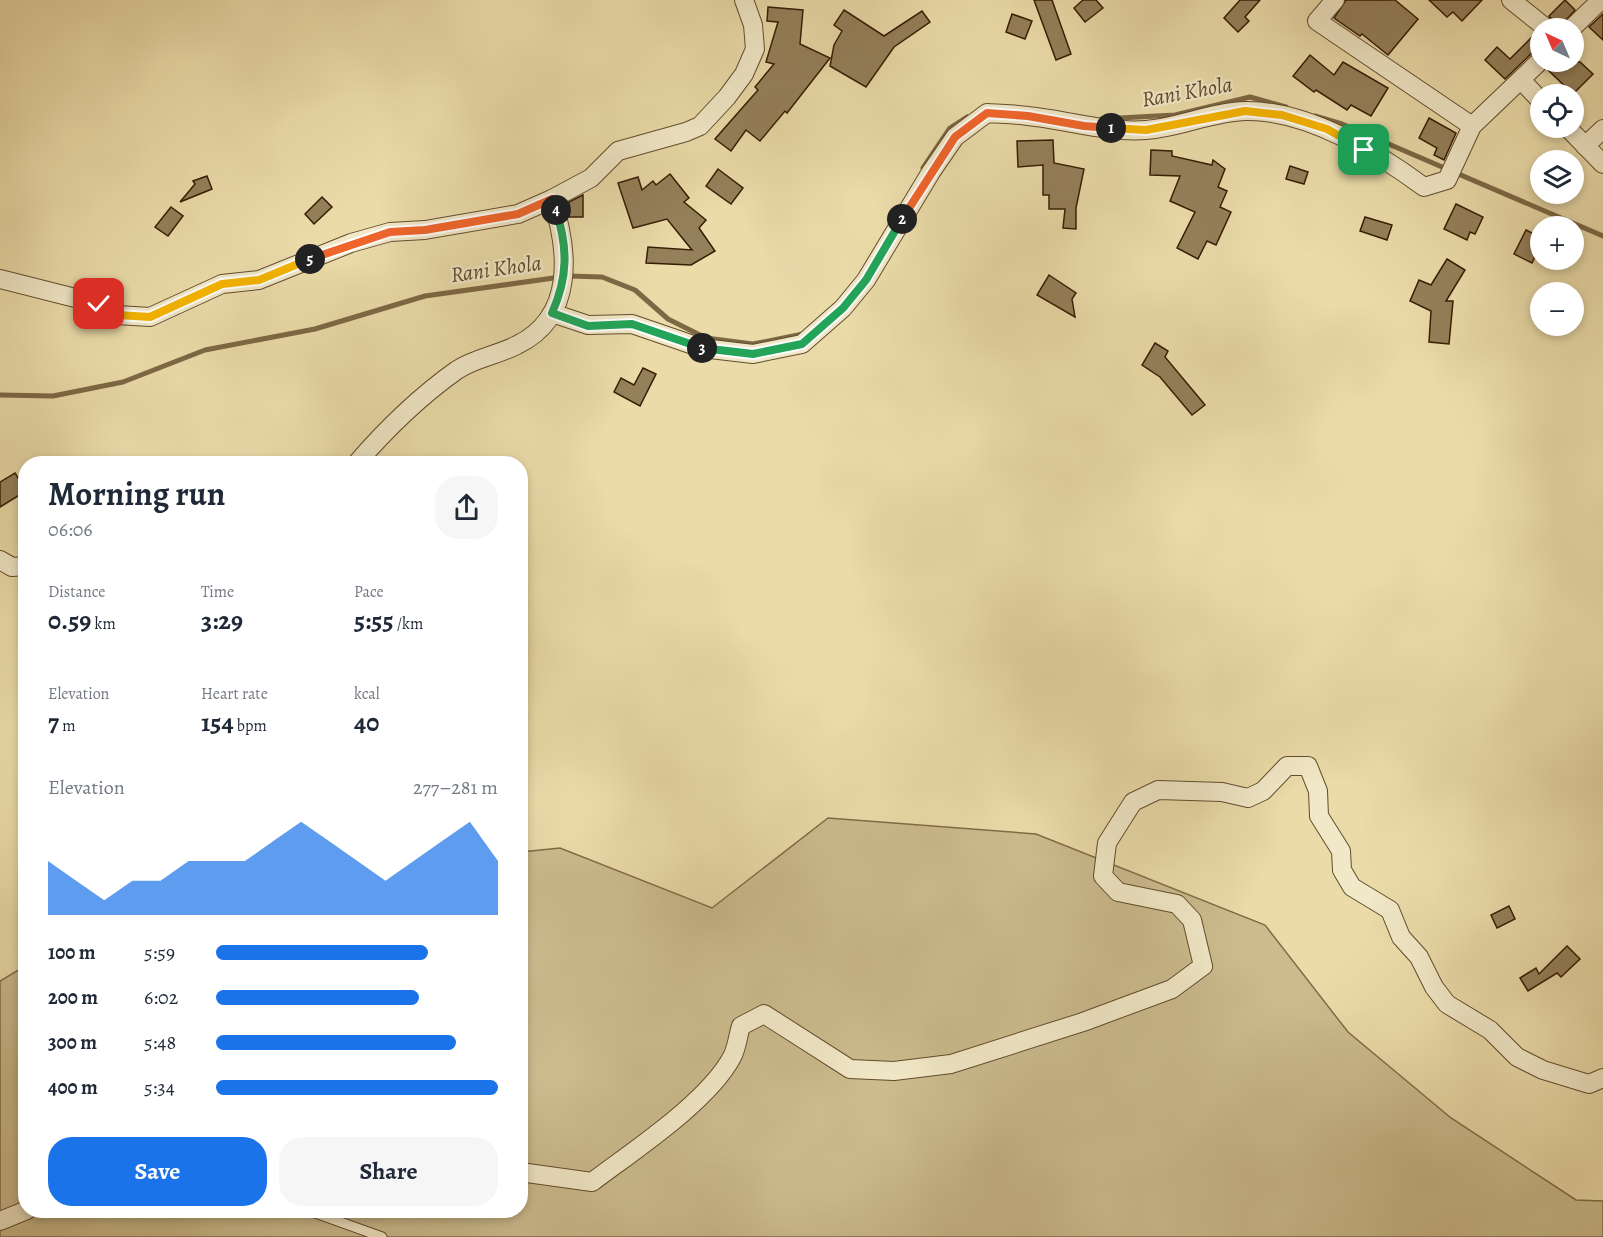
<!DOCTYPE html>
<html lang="en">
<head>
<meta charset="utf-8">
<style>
	:root { --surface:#fff; --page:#f6f6f7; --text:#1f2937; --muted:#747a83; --accent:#1a73e8 }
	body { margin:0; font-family:Alegreya,serif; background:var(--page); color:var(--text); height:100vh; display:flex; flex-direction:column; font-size:22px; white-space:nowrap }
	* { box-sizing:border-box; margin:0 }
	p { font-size:20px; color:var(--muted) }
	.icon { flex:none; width:33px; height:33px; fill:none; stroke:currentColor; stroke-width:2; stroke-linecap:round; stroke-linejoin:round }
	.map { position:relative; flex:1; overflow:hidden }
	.side { position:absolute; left:18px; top:456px; width:510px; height:762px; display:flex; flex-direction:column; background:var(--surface); border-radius:24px; box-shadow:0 3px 9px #0003 }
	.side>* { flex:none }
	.needle { width:39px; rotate:316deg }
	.fabs { position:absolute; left:1530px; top:18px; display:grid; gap:12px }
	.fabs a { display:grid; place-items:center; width:54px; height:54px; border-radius:50%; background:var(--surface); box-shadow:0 3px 9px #0003; font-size:30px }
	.pin { position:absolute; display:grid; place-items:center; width:51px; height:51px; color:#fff; margin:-26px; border-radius:12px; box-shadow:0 3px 9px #0006 }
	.km { position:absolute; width:30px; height:30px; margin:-15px; border-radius:50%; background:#222; color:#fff; font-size:16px; line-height:30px; text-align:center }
	.round { display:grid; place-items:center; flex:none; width:63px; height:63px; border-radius:24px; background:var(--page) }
	.summary { display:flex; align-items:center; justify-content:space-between; height:102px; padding:0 30px }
	h1 { font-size:33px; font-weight:700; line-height:45px }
	.metrics { display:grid; grid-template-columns:repeat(3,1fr); gap:9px; height:102px; padding:6px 30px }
	.metrics div { display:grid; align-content:center }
	.metrics b { font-size:26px; font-weight:700 }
	.metrics small { font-size:16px; font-weight:400 }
	.metrics p { font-size:16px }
	.chart { height:168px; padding:12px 30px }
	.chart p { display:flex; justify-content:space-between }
	.chart svg { width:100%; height:108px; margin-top:6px; fill:var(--accent); opacity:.7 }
	.action { display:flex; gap:12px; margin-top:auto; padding:12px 30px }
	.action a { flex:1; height:69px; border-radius:24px; background:var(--accent); color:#fff; font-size:24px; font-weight:700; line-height:69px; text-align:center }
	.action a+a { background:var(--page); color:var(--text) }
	ul { padding:0 30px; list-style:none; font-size:20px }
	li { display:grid; grid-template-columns:96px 72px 1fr; align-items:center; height:45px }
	li i { height:15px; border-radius:8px; background:var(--accent) }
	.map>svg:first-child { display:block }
</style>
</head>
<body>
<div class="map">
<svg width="1603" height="1237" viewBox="0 0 1603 1237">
	<rect width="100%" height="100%" fill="#eadba9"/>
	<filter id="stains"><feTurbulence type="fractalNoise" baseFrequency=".00333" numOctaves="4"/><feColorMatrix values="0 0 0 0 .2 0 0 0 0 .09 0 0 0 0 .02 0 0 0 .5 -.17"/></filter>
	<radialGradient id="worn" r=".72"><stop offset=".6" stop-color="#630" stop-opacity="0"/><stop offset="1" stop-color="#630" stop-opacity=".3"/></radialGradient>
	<path fill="#cbbb8d" stroke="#806c48" stroke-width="1.5" d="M828,818L1036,834L1265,925L1348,1032L1451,1118L1576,1200L1603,1201V1237H0V981L25,966L26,1210H520L521,852L560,848L712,908Z"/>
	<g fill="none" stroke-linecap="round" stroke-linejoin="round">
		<g stroke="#7d6845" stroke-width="5">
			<path d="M1315,116L1342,124L1603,236"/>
			<path d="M1101,119L1175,115L1250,97L1286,107"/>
			<path d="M923,168L950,128L967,117"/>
			<path d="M0,395L53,396L123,382L205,350L315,329L425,296L568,276L602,277L635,290L668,319L706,338L753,344L803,334"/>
		</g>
	</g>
	<g fill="#94805a" stroke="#361d04" stroke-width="1.5">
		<path d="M1034,0H1052L1071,54L1056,60Z"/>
		<path d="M1083,0H1096L1103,8L1085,22L1074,8Z"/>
		<path d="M1240,0H1260L1245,17L1249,21L1238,32L1224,18Z"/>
		<path d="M1346,0H1395L1418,19L1388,55L1362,34L1360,36L1334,18Z"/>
		<path d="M1429,0H1482L1462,21L1453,12L1447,17Z"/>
		<path d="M1565,0L1575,10L1559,28L1549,16Z"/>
		<path d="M768,7L803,10L800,44L830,58L787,113L785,111L760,141L746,130L731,151L715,139L758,90L755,87L774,64L766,62L778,22L767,21Z"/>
		<path d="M844,10L884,36L922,11L930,22L894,47L866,87L830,66L834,45L842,31L834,25Z"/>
		<path d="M1012,14L1032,21L1025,39L1006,32Z"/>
		<path d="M1603,14V40L1589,27Z"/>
		<path d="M1535,34L1540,38V50L1532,53L1505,79L1485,60L1497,47L1510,59Z"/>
		<path d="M1310,55L1334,75L1343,62L1388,88L1371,116L1351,105L1347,110L1316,90L1314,92L1293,76Z"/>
		<path d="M1551,62H1580L1593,74L1573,94L1547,69Z"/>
		<path d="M1429,118L1456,133L1444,160L1434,155L1437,148L1419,138Z"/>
		<path d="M1053,140L1054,163L1084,169L1076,208V229L1063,228L1065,209H1049V195H1043V165L1018,167L1017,141Z"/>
		<path d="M1151,150L1172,151V156L1212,165L1213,160L1225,169L1218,187L1227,191L1220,207L1231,212L1216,245L1207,241L1198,259L1177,248L1195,212L1170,201L1180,176L1150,175Z"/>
		<path d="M1290,166L1308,172L1304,184L1286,179Z"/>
		<path d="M718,169L743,188L731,204L706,186Z"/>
		<path d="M670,174L689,198L684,202L706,220L699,228L715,251L691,265L646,263L648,247L692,250L667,219L633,228L618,183L638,177L642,190L653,181L656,185Z"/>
		<path d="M207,176L212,189L180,202L195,184L193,181Z"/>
		<path d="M583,195V217H569V202Z"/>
		<path d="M322,197L332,207L314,224L305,214Z"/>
		<path d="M1456,204L1483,217L1475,234L1470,232L1467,240L1444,229Z"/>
		<path d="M171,207L183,216L168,236L155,227Z"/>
		<path d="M1365,217L1392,225L1387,240L1360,231Z"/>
		<path d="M1526,230L1540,237V246L1532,263L1514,254Z"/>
		<path d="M1447,259L1465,270L1446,301H1453L1449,344L1429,342L1431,311L1410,301L1419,280L1431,285Z"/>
		<path d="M1049,275L1076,293L1072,299L1075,317L1037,295Z"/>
		<path d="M1155,343L1168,351L1165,357L1205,405L1192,415L1160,377L1142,365Z"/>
		<path d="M643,368L656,374L640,406L614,392L621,378L634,385Z"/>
		<path d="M15,473L26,491L0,507V482Z"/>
		<path d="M1509,906L1515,919L1497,928L1491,915Z"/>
		<path d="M1567,946L1580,959L1561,977L1557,973L1528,991L1520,978L1536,968L1539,974Z"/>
	</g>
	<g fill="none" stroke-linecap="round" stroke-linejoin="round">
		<g stroke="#634c2d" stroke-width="11">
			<path id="lane" d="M307,1210L382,1237"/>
		</g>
		<g stroke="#634c2d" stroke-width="20">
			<g id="street">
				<path d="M1335,0L1317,21L1472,126"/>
				<path d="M1511,0L1546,28"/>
				<path d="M1572,28L1601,0"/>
				<path d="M1521,80L1540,100"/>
				<path d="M1568,128L1603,164"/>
				<path d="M1585,146L1603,129"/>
				<path d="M0,279L99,304L117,315L150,317L222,284L259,280L351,243L390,232L425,230L518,214L552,199"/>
				<path d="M552,313L588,325L632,324L702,348L753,354L802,344L843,308L866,280L931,172L955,137L987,113C1001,114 1015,114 1028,116C1067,120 1107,133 1146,130C1180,127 1212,112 1246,111C1306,110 1377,152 1424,187L1447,180L1472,126L1540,61"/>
				<path d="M356,464C387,428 419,397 457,370C475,358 498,355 517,345C575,317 569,251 552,199L591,178L618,151L686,132L700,126L727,97L744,74L755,49L753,25L744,0"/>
				<path d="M0,560L12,567L26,566"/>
				<path d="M520,1172L592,1182C633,1151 708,1102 732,1057C737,1048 738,1035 741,1026L764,1014L850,1069L894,1071L951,1064L1083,1022L1172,989L1203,966L1192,920L1177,904L1118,892L1103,876L1107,843L1133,802L1158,790L1222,792L1248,798L1263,791L1287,766H1308L1318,791L1319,816L1341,851L1342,870L1352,887L1390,910L1401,937L1419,957L1434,987L1447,1004L1490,1030L1517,1057L1543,1070L1589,1084L1603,1078"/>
				<path d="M0,1221L27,1210"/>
			</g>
		</g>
		<use href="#lane" stroke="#f1e8c7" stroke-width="9"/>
		<use href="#street" stroke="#f1e8c7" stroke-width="18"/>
	</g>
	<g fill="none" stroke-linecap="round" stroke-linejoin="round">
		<g stroke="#fff" stroke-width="12">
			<path id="split-1" d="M1111,128L1146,130L1245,111L1282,115L1327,129L1364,150"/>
		</g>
		<g stroke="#fff" stroke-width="12">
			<path id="split-2" d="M902,219L955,137L987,113L1028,116L1084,126L1111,128"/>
		</g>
		<g stroke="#fff" stroke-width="12">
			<path id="split-3" d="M702,348L753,354L802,344L843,308L866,280L902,219"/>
		</g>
		<g stroke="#fff" stroke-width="12">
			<path id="split-4" d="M556,210C568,248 568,277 552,313L588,326L632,324L702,348"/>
		</g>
		<g stroke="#fff" stroke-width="12">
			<path id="split-5" d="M310,259L390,232L425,230L518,214L552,199L556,210"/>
		</g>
		<g stroke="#fff" stroke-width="12">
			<path id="split-6" d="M99,304L117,315L150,317L222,284L259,280L310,259"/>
		</g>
		<use href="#split-1" stroke="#f5b400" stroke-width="8"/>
		<use href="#split-2" stroke="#f0652b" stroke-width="8"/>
		<use href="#split-3" stroke="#22a559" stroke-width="8"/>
		<use href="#split-4" stroke="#22a559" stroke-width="8"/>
		<use href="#split-5" stroke="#f0652b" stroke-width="8"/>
		<use href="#split-6" stroke="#f5b400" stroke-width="8"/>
	</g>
	<g text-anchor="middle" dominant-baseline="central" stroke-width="4.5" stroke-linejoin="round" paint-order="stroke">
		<g font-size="22" font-style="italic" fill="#60492a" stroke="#f1e8c7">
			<text transform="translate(1187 92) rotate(-10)">Rani Khola</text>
			<text transform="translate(496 269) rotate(-8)">Rani Khola</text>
		</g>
	</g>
	<rect width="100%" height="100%" filter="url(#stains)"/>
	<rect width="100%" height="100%" fill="url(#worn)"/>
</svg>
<div class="fabs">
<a><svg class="needle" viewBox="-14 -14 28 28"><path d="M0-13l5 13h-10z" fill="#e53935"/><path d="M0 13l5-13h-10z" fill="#747a83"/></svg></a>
<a><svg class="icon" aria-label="locate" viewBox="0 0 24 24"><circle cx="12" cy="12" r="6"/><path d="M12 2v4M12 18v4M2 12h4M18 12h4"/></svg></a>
<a><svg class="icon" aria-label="layers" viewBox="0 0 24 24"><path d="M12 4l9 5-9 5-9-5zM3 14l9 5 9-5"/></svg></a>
<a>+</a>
<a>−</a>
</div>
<div class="pin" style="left:1364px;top:150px;background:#1e9e55"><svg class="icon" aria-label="arrive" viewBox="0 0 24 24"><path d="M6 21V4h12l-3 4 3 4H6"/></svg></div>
<div class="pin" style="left:99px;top:304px;background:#d93025"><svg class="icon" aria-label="check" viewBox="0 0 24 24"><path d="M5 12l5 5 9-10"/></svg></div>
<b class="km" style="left:1111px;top:128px">1</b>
<b class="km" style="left:902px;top:219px">2</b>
<b class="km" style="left:702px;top:348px">3</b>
<b class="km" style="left:556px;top:210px">4</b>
<b class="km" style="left:310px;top:259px">5</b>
<section class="side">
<div class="summary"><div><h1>Morning run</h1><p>06:06</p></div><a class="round"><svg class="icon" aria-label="share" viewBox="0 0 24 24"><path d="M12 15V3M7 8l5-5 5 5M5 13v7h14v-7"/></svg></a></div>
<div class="metrics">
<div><p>Distance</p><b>0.59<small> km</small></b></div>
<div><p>Time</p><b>3:29</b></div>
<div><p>Pace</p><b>5:55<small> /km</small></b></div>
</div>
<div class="metrics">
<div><p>Elevation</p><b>7<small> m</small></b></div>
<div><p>Heart rate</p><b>154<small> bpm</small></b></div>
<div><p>kcal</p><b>40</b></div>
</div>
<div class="chart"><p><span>Elevation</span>277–281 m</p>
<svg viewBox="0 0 160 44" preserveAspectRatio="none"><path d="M0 44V22L10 30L20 38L30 30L40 30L50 22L60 22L70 22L80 14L90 6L100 14L110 22L120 30L130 22L140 14L150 6L160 22V44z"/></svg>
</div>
<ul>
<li><b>100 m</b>5:59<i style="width:75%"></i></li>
<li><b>200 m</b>6:02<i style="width:72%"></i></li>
<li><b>300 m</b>5:48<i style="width:85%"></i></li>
<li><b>400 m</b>5:34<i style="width:100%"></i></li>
</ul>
<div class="action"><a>Save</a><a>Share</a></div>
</section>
</div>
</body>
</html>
